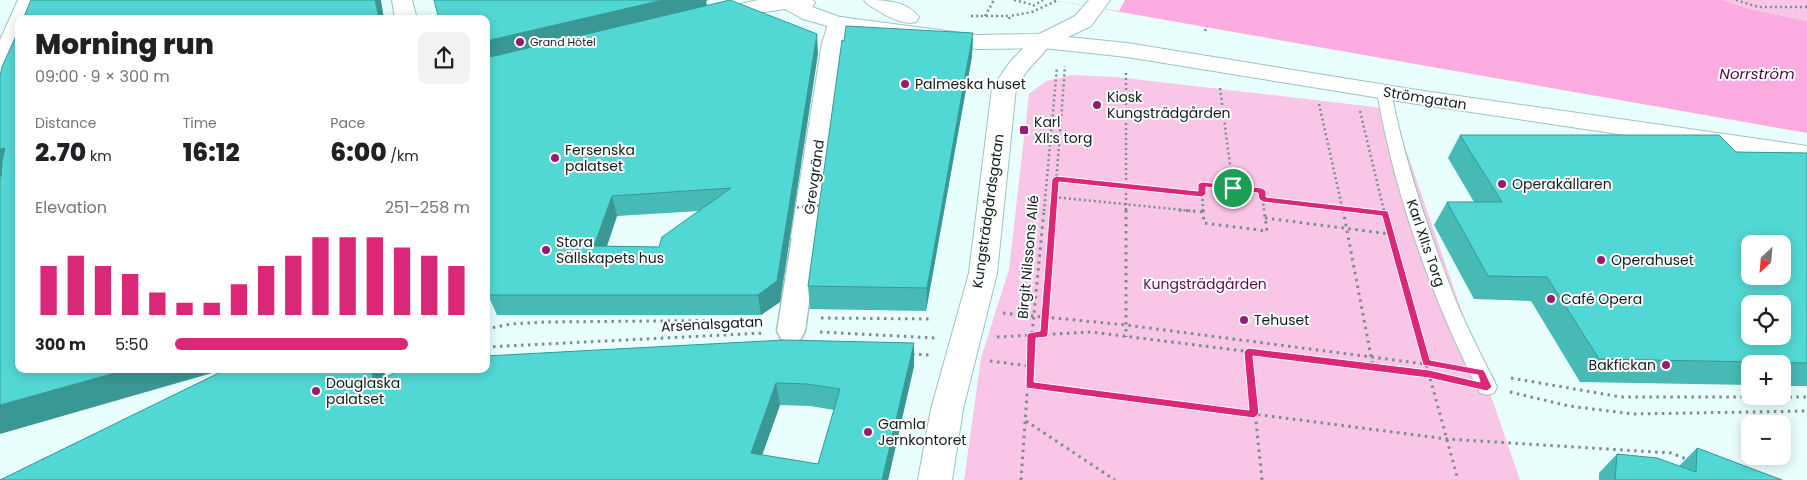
<!DOCTYPE html>
<html lang="en">
<head>
<meta charset="utf-8">
<style>
	:root { --surface:#fff; --page:#f2f2f2; --text:#202124; --muted:#757577; --accent:#db2777 }
	body { margin:0; font-family:Poppins,sans-serif; background:var(--page); color:var(--text); height:100vh; display:flex; flex-direction:column; font-size:19px; white-space:nowrap }
	* { box-sizing:border-box; margin:0 }
	p { font-size:16px; color:var(--muted) }
	.icon { flex:none; width:28px; height:28px; fill:none; stroke:currentColor; stroke-width:2; stroke-linecap:round; stroke-linejoin:round }
	.map { position:relative; flex:1; overflow:hidden }
	.sheet { position:absolute; left:15px; top:15px; width:475px; height:358px; display:flex; flex-direction:column; background:var(--surface); border-radius:10px; box-shadow:0 2px 12px #0003 }
	.sheet>* { flex:none }
	.needle { width:32px; rotate:206deg }
	.controls { position:absolute; left:1741px; top:235px; display:grid; gap:10px }
	.controls a { display:grid; place-items:center; width:50px; height:50px; border-radius:10px; background:var(--surface); box-shadow:0 2px 12px #0003; font-size:25px }
	.pin { position:absolute; display:grid; place-items:center; width:42px; height:42px; color:#fff; margin:-21px; border:2px solid #fff; border-radius:50%; box-shadow:0 1px 5px #0007 }
	.round { display:grid; place-items:center; flex:none; width:52px; height:52px; border-radius:10px; background:var(--page) }
	.summary { display:flex; align-items:center; justify-content:space-between; height:85px; padding:0 20px }
	h1 { font-size:28px; font-weight:800; line-height:38px }
	.stats { display:grid; grid-template-columns:repeat(3,1fr); gap:8px; height:85px; padding:5px 20px }
	.stats div { display:grid; align-content:center }
	.stats b { font-size:25px; font-weight:800 }
	.stats small { font-size:14px; font-weight:400 }
	.stats p { font-size:14px }
	.chart { height:140px; padding:10px 20px }
	.chart p { display:flex; justify-content:space-between }
	.chart svg { width:100%; height:90px; margin-top:5px; stroke:var(--accent); stroke-width:6 }
	ul { padding:0 20px; list-style:none; font-size:16px }
	li { display:grid; grid-template-columns:80px 60px 1fr; align-items:center; height:38px }
	li i { height:12px; border-radius:6px; background:var(--accent) }
	.map>svg:first-child { display:block }
</style>
</head>
<body>
<div class="map">
<svg width="1807" height="480" viewBox="0 0 1807 480">
	<rect width="100%" height="100%" fill="#e9fffe"/>
	<g fill="#fac6e8">
		<path d="M1723,0H1807V21L1750,9Z"/>
		<path d="M1072,75L1116,77L1392,109L1520,480H964L981,358L1009,269L1029,94L1046,81Z"/>
	</g>
	<path fill="#fdace2" d="M1052,0H1723L1750,9L1807,21V133Z"/>
	<path fill="#e9fffe" d="M1052,0H1125L1119,11Z"/>
	<g fill="none" stroke-linecap="round" stroke-linejoin="round">
		<g stroke="#9ec2c0" stroke-width="2">
			<path id="service" d="M1384,88L1389,89L1391,92C1404,158 1426,224 1450,286C1463,321 1481,354 1497,387L1494,393L1487,395L1480,393C1432,299 1395,196 1377,92L1379,89Z"/>
		</g>
		<g stroke="#9ec2c0" stroke-width="3">
			<path id="pedestrian" d="M805,228L814,230L818,237L805,331L801,339L791,342L781,339L777,331L792,237L796,230Z"/>
		</g>
		<g stroke="#9ec2c0" stroke-width="2">
			<g id="minor">
				<path d="M18,0H38L31,19H19V48L8,70L0,72V40Z"/>
				<path d="M392,0H412L417,19H395Z"/>
				<path d="M864,0C882,0 907,0 919,17L916,22C899,26 881,12 867,4Z"/>
				<path d="M838,17L846,18L849,23L844,43L819,237L815,244L805,247L795,244L791,237L822,43L830,18Z"/>
				<path d="M1043,34L1051,36L1054,41L1027,71L1016,88L997,273L963,409L952,480H918L931,409L969,273L992,88L1010,62L1035,36Z"/>
			</g>
		</g>
		<g stroke="#9ec2c0" stroke-width="2">
			<path id="tertiary" d="M758,0H813L815,3L812,7L840,17L977,35L1039,34L1075,16L1089,0H1110L1091,26L1068,37L1127,43L1417,90L1807,146V162L1417,104L1127,57L1043,48L977,49L838,29L803,19L785,9L758,13L712,23L704,22L701,17L704,12Z"/>
		</g>
		<g stroke="#7b8d8c" stroke-width="2.5" stroke-dasharray="2 3" stroke-linecap="butt">
			<path d="M1014,0L1034,5"/>
			<path d="M1736,0L1758,7H1807"/>
			<path d="M1033,6L1043,0"/>
			<path d="M971,16H1010"/>
			<path d="M985,16L994,0"/>
			<path d="M1009,19L1010,16L1032,12L1058,0"/>
			<path d="M1205,31L1207,26"/>
			<path d="M1126,73V211"/>
			<path d="M1220,88L1233,188"/>
			<path d="M1319,104L1343,211"/>
			<path d="M1360,111L1384,211"/>
			<path d="M1056,179L1202,194"/>
			<path d="M1054,197L1192,211"/>
			<path d="M1263,199L1366,211"/>
			<path d="M1044,211L1057,67"/>
			<path d="M1054,211L1065,66"/>
			<path d="M1203,211L1202,184L1262,191L1264,211"/>
		</g>
		<g stroke="#7b8d8c" stroke-width="3" stroke-dasharray="2.5 4.5" stroke-linecap="butt">
			<path d="M1126,210V337"/>
			<path d="M1179,210L1204,212"/>
			<path d="M1203,210L1204,223L1267,231L1264,210"/>
			<path d="M1343,210L1373,367"/>
			<path d="M1355,210L1385,213"/>
			<path d="M1384,210L1458,480"/>
			<path d="M1265,218L1390,234"/>
			<path d="M1003,313L1126,325L1448,367"/>
			<path d="M821,318L933,319"/>
			<path d="M486,329L511,324L546,322L763,320"/>
			<path d="M820,332L936,338"/>
			<path d="M1044,334L1054,210"/>
			<path d="M997,337L1091,332L1429,374L1455,380"/>
			<path d="M486,347L764,333"/>
			<path d="M1249,352L1262,480"/>
			<path d="M912,354L930,355"/>
			<path d="M990,361L1029,366"/>
			<path d="M1511,378L1621,397H1807"/>
			<path d="M1029,385L1447,439L1671,453L1689,460"/>
			<path d="M1510,392L1569,406L1633,414L1807,411"/>
			<path d="M1026,421L1115,480"/>
			<path d="M1021,480L1029,366L1044,210"/>
		</g>
		<use href="#service" fill="#fff" fill-rule="evenodd"/>
		<use href="#pedestrian" fill="#fff" fill-rule="evenodd"/>
		<use href="#minor" fill="#fff" fill-rule="evenodd"/>
		<use href="#tertiary" fill="#fff" fill-rule="evenodd"/>
		<path stroke="#7b8d8c" stroke-width="2.5" stroke-dasharray="2 3" stroke-linecap="butt" d="M792,208L823,205"/>
	</g>
	<g fill="#47bab6" fill-rule="evenodd">
		<path d="M434,0H708L706,1L707,6L818,53L780,302L761,315H497L488,295L486,19ZM699,211L659,247L607,246L617,216Z"/>
		<path d="M973,33L972,56L926,311L810,309L808,286L844,41Z"/>
		<path d="M1460,135L1736,152L1807,153V386H1782V364H1750V385L1580,382L1531,301L1474,299L1434,225L1447,202H1474L1448,158Z"/>
		<path d="M914,366L888,480H0L227,369H384L385,378ZM780,405L810,406L834,410L818,464L762,455Z"/>
		<path d="M1697,448L1782,480H1599V473L1617,454L1679,466Z"/>
	</g>
	<g fill="#399794">
		<path d="M375,0H381L384,19H379Z"/>
		<path d="M663,0H708L706,1L707,10L486,62V41Z"/>
		<path d="M973,33L972,56L926,311L927,288Z"/>
		<path d="M817,34L818,53L780,302L761,315L758,295Z"/>
		<path d="M5,148L19,172L0,177V149Z"/>
		<path d="M612,196L617,216L600,266L594,246Z"/>
		<path d="M914,343V366L888,480H882Z"/>
		<path d="M129,369H226L0,434V405Z"/>
		<path d="M372,369H384L388,406L374,384Z"/>
		<path d="M776,383L780,405L755,475L751,453Z"/>
	</g>
	<g fill="#52d8d4" stroke="#399794" fill-rule="evenodd">
		<path d="M31,0H375L379,19H23Z"/>
		<path d="M434,0H663L486,41V19H439Z"/>
		<path d="M730,0L817,34L777,281L758,295H488L486,289V58ZM731,188L662,237L659,247L594,246L612,196Z"/>
		<path d="M846,26L973,33L927,288L808,286L842,40L844,41Z"/>
		<path d="M19,29V369H129L0,405V179L1,178L2,161L5,148L0,149V76L2,67Z"/>
		<path d="M1460,135H1719L1736,152L1807,153V363L1599,359L1547,277L1488,276L1447,202H1502ZM1750,244H1782V276H1750ZM1750,304H1782V336H1750Z"/>
		<path d="M784,340L914,343L882,480H0L227,369H372L374,384L401,369H486V356ZM776,383L807,384L840,389L818,464L751,453Z"/>
		<path d="M1697,448L1782,480H1615L1617,454L1657,458L1696,472Z"/>
	</g>
	<path fill="#db2777" stroke="#fff" fill-rule="evenodd" d="M1056,176L1198,191V184L1202,182L1262,188L1266,191V197L1388,211L1430,360L1484,370L1492,387L1487,391L1429,378L1253,356L1259,414L1254,418L1026,388L1027,335L1029,333L1040,331L1052,179ZM1059,182L1202,197L1206,194V187L1258,193L1259,199L1263,202L1382,216L1423,365L1478,375L1480,382L1429,370L1248,348L1244,352L1249,410L1034,382L1036,338L1047,337L1048,334Z"/>
	<g fill="#941b77" stroke="#fff" stroke-width="2">
		<circle cx="520" cy="42" r="5"/>
		<circle cx="905" cy="84" r="5"/>
		<circle cx="1097" cy="105" r="5"/>
		<rect x="1019" y="125" width="10" height="10" rx="2.5"/>
		<circle cx="555" cy="158" r="5"/>
		<circle cx="1502" cy="184" r="5"/>
		<circle cx="546" cy="250" r="5"/>
		<circle cx="1601" cy="260" r="5"/>
		<circle cx="1551" cy="299" r="5"/>
		<circle cx="1244" cy="320" r="5"/>
		<circle cx="1666" cy="365" r="5"/>
		<circle cx="316" cy="391" r="5"/>
		<circle cx="868" cy="432" r="5"/>
	</g>
	<g text-anchor="middle" dominant-baseline="central" stroke-width="4" stroke-linejoin="round" paint-order="stroke">
		<g font-size="11" fill="#0f1d1c" stroke="#fff" text-anchor="start">
			<text x="530" y="42">Grand Hôtel</text>
		</g>
		<g font-size="14" fill="#0f1d1c" stroke="#fff" text-anchor="start">
			<text x="915" y="84">Palmeska huset</text>
			<text x="1107" y="97">Kiosk<tspan x="1107" dy="16">Kungsträdgården</tspan></text>
			<text x="1034" y="122">Karl<tspan x="1034" dy="16">XII:s torg</tspan></text>
			<text x="565" y="150">Fersenska<tspan x="565" dy="16">palatset</tspan></text>
			<text x="1512" y="184">Operakällaren</text>
			<text x="556" y="242">Stora<tspan x="556" dy="16">Sällskapets hus</tspan></text>
			<text x="1611" y="260">Operahuset</text>
			<text x="1561" y="299">Café Opera</text>
			<text x="1254" y="320">Tehuset</text>
			<text x="1656" y="365" text-anchor="end">Bakfickan</text>
			<text x="326" y="383">Douglaska<tspan x="326" dy="16">palatset</tspan></text>
			<text x="878" y="424">Gamla<tspan x="878" dy="16">Jernkontoret</tspan></text>
		</g>
		<g font-size="14" fill="#0f1d1c" stroke="#fff">
			<text transform="translate(1425 98) rotate(9)">Strömgatan</text>
			<text transform="translate(814 177) rotate(-82)">Grevgränd</text>
			<text transform="translate(988 211) rotate(-82)">Kungsträdgårdsgatan</text>
			<text transform="translate(1426 243) rotate(71)">Karl XII:s Torg</text>
			<text transform="translate(1028 257) rotate(-85)">Birgit Nilssons Allé</text>
			<text transform="translate(712 324) rotate(-3)">Arsenalsgatan</text>
		</g>
		<g font-size="14" fill="#640450" stroke="#fff">
			<text x="1205" y="284">Kungsträdgården</text>
		</g>
		<g font-size="15" font-style="italic" fill="#4f093f" stroke="#fff">
			<text x="1757" y="73">Norrström</text>
		</g>
	</g>
</svg>
<div class="controls">
<a><svg class="needle" viewBox="-14 -14 28 28"><path d="M0-13l5 13h-10z" fill="#e53935"/><path d="M0 13l5-13h-10z" fill="#757577"/></svg></a>
<a><svg class="icon" aria-label="locate" viewBox="0 0 24 24"><circle cx="12" cy="12" r="6"/><path d="M12 2v4M12 18v4M2 12h4M18 12h4"/></svg></a>
<a>+</a>
<a>−</a>
</div>
<div class="pin" style="left:1233px;top:188px;background:#1e9e55"><svg class="icon" aria-label="arrive" viewBox="0 0 24 24"><path d="M6 21V4h12l-3 4 3 4H6"/></svg></div>
<section class="sheet">
<div class="summary"><div><h1>Morning run</h1><p>09:00 · 9 × 300 m</p></div><a class="round"><svg class="icon" aria-label="share" viewBox="0 0 24 24"><path d="M12 15V3M7 8l5-5 5 5M5 13v7h14v-7"/></svg></a></div>
<div class="stats">
<div><p>Distance</p><b>2.70<small> km</small></b></div>
<div><p>Time</p><b>16:12</b></div>
<div><p>Pace</p><b>6:00<small> /km</small></b></div>
</div>
<div class="chart"><p><span>Elevation</span>251–258 m</p>
<svg viewBox="0 0 160 44" preserveAspectRatio="none"><path d="M5 44V20M15 44V15M25 44V20M35 44V24M45 44V33M55 44V38M65 44V38M75 44V29M85 44V20M95 44V15M105 44V6M115 44V6M125 44V6M135 44V11M145 44V15M155 44V20"/></svg>
</div>
<ul>
<li><b>300 m</b>5:50<i style="width:79%"></i></li>
</ul>
</section>
</div>
</body>
</html>
